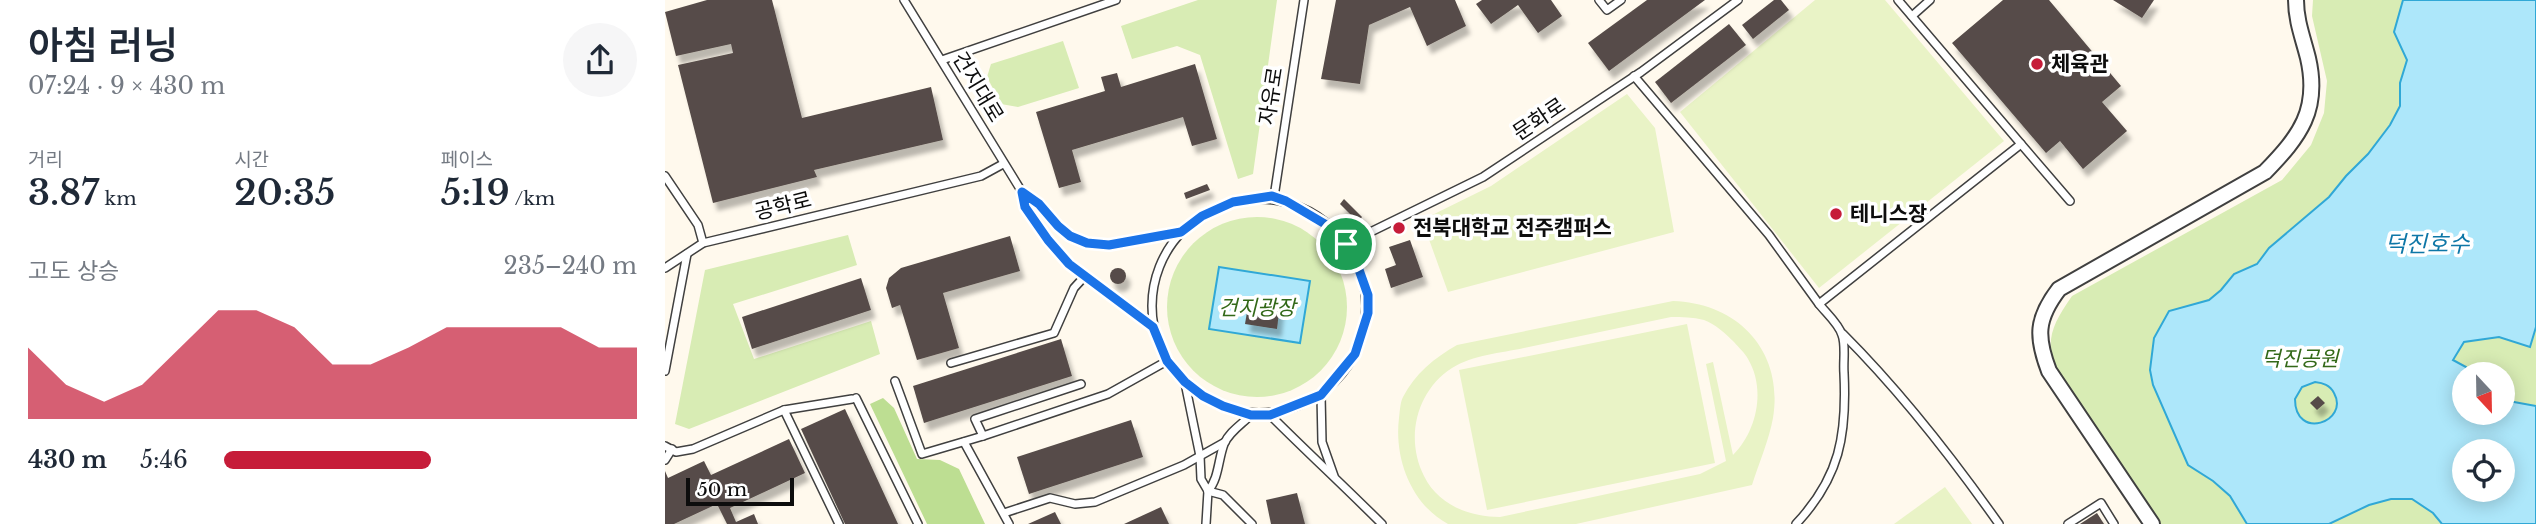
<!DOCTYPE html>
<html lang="ko">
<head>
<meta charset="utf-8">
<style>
	:root { --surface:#fff; --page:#f6f6f7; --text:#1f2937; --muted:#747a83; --accent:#c61c39 }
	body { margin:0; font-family:"Libre Baskerville","Noto Sans KR",serif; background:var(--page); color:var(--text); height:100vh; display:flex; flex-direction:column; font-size:26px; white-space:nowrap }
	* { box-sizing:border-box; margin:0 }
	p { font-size:23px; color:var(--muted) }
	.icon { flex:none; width:38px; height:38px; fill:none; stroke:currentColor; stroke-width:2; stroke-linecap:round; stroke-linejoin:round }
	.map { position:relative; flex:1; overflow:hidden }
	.sheet { display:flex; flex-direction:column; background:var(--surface); width:665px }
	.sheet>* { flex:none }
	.needle { width:46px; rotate:158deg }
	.buttons { position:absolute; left:1787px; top:362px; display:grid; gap:14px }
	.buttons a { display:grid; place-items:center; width:63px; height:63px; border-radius:50%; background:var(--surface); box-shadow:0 4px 18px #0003; font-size:35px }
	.scale { position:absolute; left:21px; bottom:18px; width:108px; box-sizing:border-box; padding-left:7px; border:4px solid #0d0d0d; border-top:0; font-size:19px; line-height:24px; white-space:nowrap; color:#0d0d0d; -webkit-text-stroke:5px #fff; paint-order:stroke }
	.pin { position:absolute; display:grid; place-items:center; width:60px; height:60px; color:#fff; margin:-30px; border:4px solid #fff; border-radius:50%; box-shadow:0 2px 7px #0007 }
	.round { display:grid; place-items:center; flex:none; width:74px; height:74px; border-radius:37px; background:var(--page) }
	.summary { display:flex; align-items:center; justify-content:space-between; height:119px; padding:0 28px }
	h1 { font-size:38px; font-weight:600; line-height:52px }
	.stats { display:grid; grid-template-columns:repeat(3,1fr); gap:10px; height:119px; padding:7px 28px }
	.stats div { display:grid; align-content:center }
	.stats b { font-size:35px; font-weight:600 }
	.stats small { font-size:19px; font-weight:400 }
	.stats p { font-size:19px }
	.chart { height:196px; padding:14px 28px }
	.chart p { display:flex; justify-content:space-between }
	.chart svg { width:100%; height:126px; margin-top:7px; fill:var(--accent); opacity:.7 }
	ul { padding:0 28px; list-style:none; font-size:23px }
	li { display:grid; grid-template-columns:112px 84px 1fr; align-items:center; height:52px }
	li i { height:18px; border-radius:9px; background:var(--accent) }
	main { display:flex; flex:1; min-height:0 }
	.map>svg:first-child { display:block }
</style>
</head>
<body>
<main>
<section class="sheet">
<div class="summary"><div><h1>아침 러닝</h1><p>07:24 · 9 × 430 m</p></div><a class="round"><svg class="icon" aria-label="share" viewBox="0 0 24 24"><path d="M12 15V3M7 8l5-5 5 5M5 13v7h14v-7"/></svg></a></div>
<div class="stats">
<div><p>거리</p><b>3.87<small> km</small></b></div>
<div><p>시간</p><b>20:35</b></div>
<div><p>페이스</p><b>5:19<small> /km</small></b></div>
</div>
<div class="chart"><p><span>고도 상승</span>235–240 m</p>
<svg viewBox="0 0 160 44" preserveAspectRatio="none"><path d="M0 44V19L10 32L20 38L30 32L40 19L50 6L60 6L70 12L80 25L90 25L100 19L110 12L120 12L130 12L140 12L150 19L160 19V44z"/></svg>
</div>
<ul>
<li><b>430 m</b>5:46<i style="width:50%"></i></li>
</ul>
</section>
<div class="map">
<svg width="1871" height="524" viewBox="0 0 1871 524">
	<defs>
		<filter id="shadow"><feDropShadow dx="4.5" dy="8" stdDeviation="2" flood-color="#0004"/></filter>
	</defs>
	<rect width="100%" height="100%" fill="#fff9ed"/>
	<g fill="#d8ecb4" fill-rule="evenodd">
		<path d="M533,0H612L588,174L573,179L535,55L512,46L467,59L456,26Z"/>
		<path d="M1648,0H1871V524H1492L1392,375C1379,340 1387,325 1407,296L1617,180L1646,145L1659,113L1662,81L1647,16ZM1799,374H1838V413H1799ZM1799,452H1838V490H1799Z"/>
		<path d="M398,41L414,88L353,107L336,104L322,77L326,64Z"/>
		<circle cx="592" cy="307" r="90"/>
		<path d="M183,235L192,265L68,304L89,359L206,321L215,354L24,429L10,424L40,270Z"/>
	</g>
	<path fill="#bdde92" d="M218,398L229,408L252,459L275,460L294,469L320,524H262L205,404Z"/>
	<g fill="#e9f3c6" fill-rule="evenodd">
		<path d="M1150,0H1220L1339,141L1154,288L1015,112Z"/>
		<path d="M962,94L990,128L1009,232L783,292L757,220L826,186Z"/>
		<path d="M1008,301C1073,303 1119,351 1108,418C1104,440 1094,463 1087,485L911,524H783C746,504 729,458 734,418C735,411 735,403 738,397C750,374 769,358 792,345ZM1006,317C1017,317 1028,317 1039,320C1050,324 1061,334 1069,342C1074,348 1080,353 1083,359C1101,389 1092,431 1068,455L1048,362L1041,364L1061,461L1035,474L835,517C805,517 773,505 759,476C740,439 751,391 787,368C808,355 836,353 859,348C908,338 957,327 1006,317Z"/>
		<path d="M1022,324L1050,463L822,510L794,370Z"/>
		<path d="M1280,487L1307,524H1229Z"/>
	</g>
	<g fill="#ade7fa" stroke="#30a8d6" stroke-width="2" fill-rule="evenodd">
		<path d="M1738,0H1871V327L1865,347L1834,337L1799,342L1788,360L1801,367L1804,374H1799V413H1838V400L1871,406V524H1777L1768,513L1747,499H1726L1704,505L1664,524H1582L1565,496L1548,481L1523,465L1488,385L1485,370L1489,338L1504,311L1544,300L1556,290L1569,274L1592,264L1604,248L1664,197L1681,176L1703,154L1725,125L1735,106V83L1742,60L1729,32ZM1650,382C1658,383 1665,385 1669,393C1685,422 1630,441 1630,399L1637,387ZM1799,452H1838V490H1799Z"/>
		<path d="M554,267L645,281L635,343L544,329Z"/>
	</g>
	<g fill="#564c48" filter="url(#shadow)">
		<path d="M42,0H107L137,118L266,87L278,140L149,170L152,177L48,203L13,65L68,53L66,44L11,56L0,12Z"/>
		<path d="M671,0H790L801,26L762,46L745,7L704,25L695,84L656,79Z"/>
		<path d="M817,0H886L897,16L873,33L853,5L826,24L811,4Z"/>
		<path d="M982,0H1040L944,71L923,43Z"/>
		<path d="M1109,0H1116L1124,10L1088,39L1077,25Z"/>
		<path d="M1338,0H1384L1456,86L1437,102L1462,131L1418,169L1395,141L1381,153L1287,43Z"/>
		<path d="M1448,0H1489L1477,18Z"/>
		<path d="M1064,24L1081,45L1006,103L990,82Z"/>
		<path d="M530,64L552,139L527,146L518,117L407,150L416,182L394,188L371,112L440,91L436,77L452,73L456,87Z"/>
		<path d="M542,184L545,190L521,199L519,193Z"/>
		<path d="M679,199L697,217L693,222L675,204Z"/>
		<path d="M345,236L355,271L278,293L294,348L252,360L235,305L227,308L221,288L224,278L236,268Z"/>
		<path d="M745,240L758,277L726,288L720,269L731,265L724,247Z"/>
		<circle cx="453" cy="276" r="8"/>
		<path d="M196,278L206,310L87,349L77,317Z"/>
		<path d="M584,300L615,304L612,329L580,324Z"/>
		<path d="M396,339L407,376L259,423L248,386Z"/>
		<path d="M1653,396L1660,403L1652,410L1645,403Z"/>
		<path d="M180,409L233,524H180L136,429Z"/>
		<path d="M466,420L478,457L364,494L352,457Z"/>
		<path d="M124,439L140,473L65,508L71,522L89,514L93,524H62L52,504L9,524H0V471L3,478L39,461L46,475Z"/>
		<path d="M632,493L640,524H606L601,500Z"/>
		<path d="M496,507L504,524H459Z"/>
		<path d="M390,512L396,524H363Z"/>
		<path d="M1432,513L1439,524H1415Z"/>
	</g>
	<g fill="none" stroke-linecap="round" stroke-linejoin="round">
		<g stroke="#404040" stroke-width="10">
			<g id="service">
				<path d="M239,0L357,192C363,196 370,200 375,205C385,215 392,228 405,236C437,255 482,238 516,232"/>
				<path d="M934,0L942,10L956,0"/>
				<path d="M1247,16L1265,0"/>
				<path d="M277,60L451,0"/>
				<path d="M969,76L1104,235L1154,304"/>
				<path d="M1356,144L1405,201"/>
				<path d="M0,176L33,225L38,243"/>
				<path d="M357,193C369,248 445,294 488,327"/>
				<path d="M609,197L639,0"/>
				<circle cx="594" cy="306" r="107"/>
				<path d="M681,244L818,177L976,72L1073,0"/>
				<path d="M0,268L38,243L316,176L338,164"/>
				<path d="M1178,334C1237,393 1286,456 1334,524"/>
				<path d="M286,363L389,333L409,288L420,276"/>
				<path d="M0,371L22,254"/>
				<path d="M230,381L257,454L318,436L443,394L502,361"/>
				<path d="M520,383L535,456L536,479L543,491L541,524"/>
				<path d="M656,395L657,442L669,476"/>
				<path d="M191,398L253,524"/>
				<path d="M119,410L174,524"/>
				<path d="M605,415C642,452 680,487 717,524"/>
				<path d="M318,436L310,419L416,384"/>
				<path d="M299,442L344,524"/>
				<path d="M0,446L11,452L28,449L119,410L187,399"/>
				<path d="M0,460L7,449"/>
				<path d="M543,491C554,478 553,460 559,444C564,432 577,424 586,415"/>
				<path d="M543,491L558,495L587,524"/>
				<path d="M339,513L385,498L410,504L430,502L519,465L560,442"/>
				<path d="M1131,524C1175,477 1182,435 1179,373C1178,361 1181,345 1177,335C1174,324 1161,313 1154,304L1356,144L1233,0"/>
				<path d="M1403,524L1436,503L1449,524"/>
			</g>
		</g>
		<g stroke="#404040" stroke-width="18">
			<path id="minor" d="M1487,524L1384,371C1371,337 1371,319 1394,289L1600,172C1635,136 1655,110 1643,58C1638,38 1631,21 1631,0"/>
		</g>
		<use href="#service" stroke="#fff" stroke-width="7"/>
		<use href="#minor" stroke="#fff" stroke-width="14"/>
	</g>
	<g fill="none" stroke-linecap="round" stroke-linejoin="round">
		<g stroke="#fff" stroke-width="14">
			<path id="route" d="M357,192L374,204L393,226L405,236L422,243L444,245L516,232L537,216L568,202L607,196L621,201L665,227L681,244L693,267L703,295V313L690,354L656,395L605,415H586L558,406L538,396L520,382L502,361L488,327L404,264L383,240L360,207Z"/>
		</g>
		<use href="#route" stroke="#1a73e8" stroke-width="9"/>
	</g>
	<g fill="#c61c39" stroke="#fff" stroke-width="2.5">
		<circle cx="1372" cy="64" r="7"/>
		<circle cx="1171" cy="214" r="7"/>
		<circle cx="734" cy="228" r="7"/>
	</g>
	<g text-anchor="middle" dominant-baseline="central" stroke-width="7" stroke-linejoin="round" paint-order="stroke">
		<g font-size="21" font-weight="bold" fill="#0d0d0d" stroke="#fff" text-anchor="start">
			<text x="1386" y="64">체육관</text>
			<text x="1185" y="214">테니스장</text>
			<text x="748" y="228">전북대학교 전주캠퍼스</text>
		</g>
		<g font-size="21" fill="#0d0d0d" stroke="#fff">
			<text transform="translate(313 87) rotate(59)">건지대로</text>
			<text transform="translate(606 96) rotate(-81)">자유로</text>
			<text transform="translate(874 119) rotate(-34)">문화로</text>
			<text transform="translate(118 206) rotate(-14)">공학로</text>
		</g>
		<g font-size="21" font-style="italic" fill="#336919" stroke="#fff">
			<text x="592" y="308">건지광장</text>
			<text x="1635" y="359">덕진공원</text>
		</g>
		<g font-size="23" font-style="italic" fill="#0e77a7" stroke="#fff">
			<text x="1762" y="244">덕진호수</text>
		</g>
	</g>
</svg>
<div class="buttons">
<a><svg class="needle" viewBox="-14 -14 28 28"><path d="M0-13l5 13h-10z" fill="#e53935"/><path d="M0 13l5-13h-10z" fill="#747a83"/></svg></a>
<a><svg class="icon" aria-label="locate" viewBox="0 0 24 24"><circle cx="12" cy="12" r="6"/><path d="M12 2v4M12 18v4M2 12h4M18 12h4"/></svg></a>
</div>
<div class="scale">50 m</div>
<div class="pin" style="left:681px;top:244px;background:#1e9e55"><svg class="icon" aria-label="arrive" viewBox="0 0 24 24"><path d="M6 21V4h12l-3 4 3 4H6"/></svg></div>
</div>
</main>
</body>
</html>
